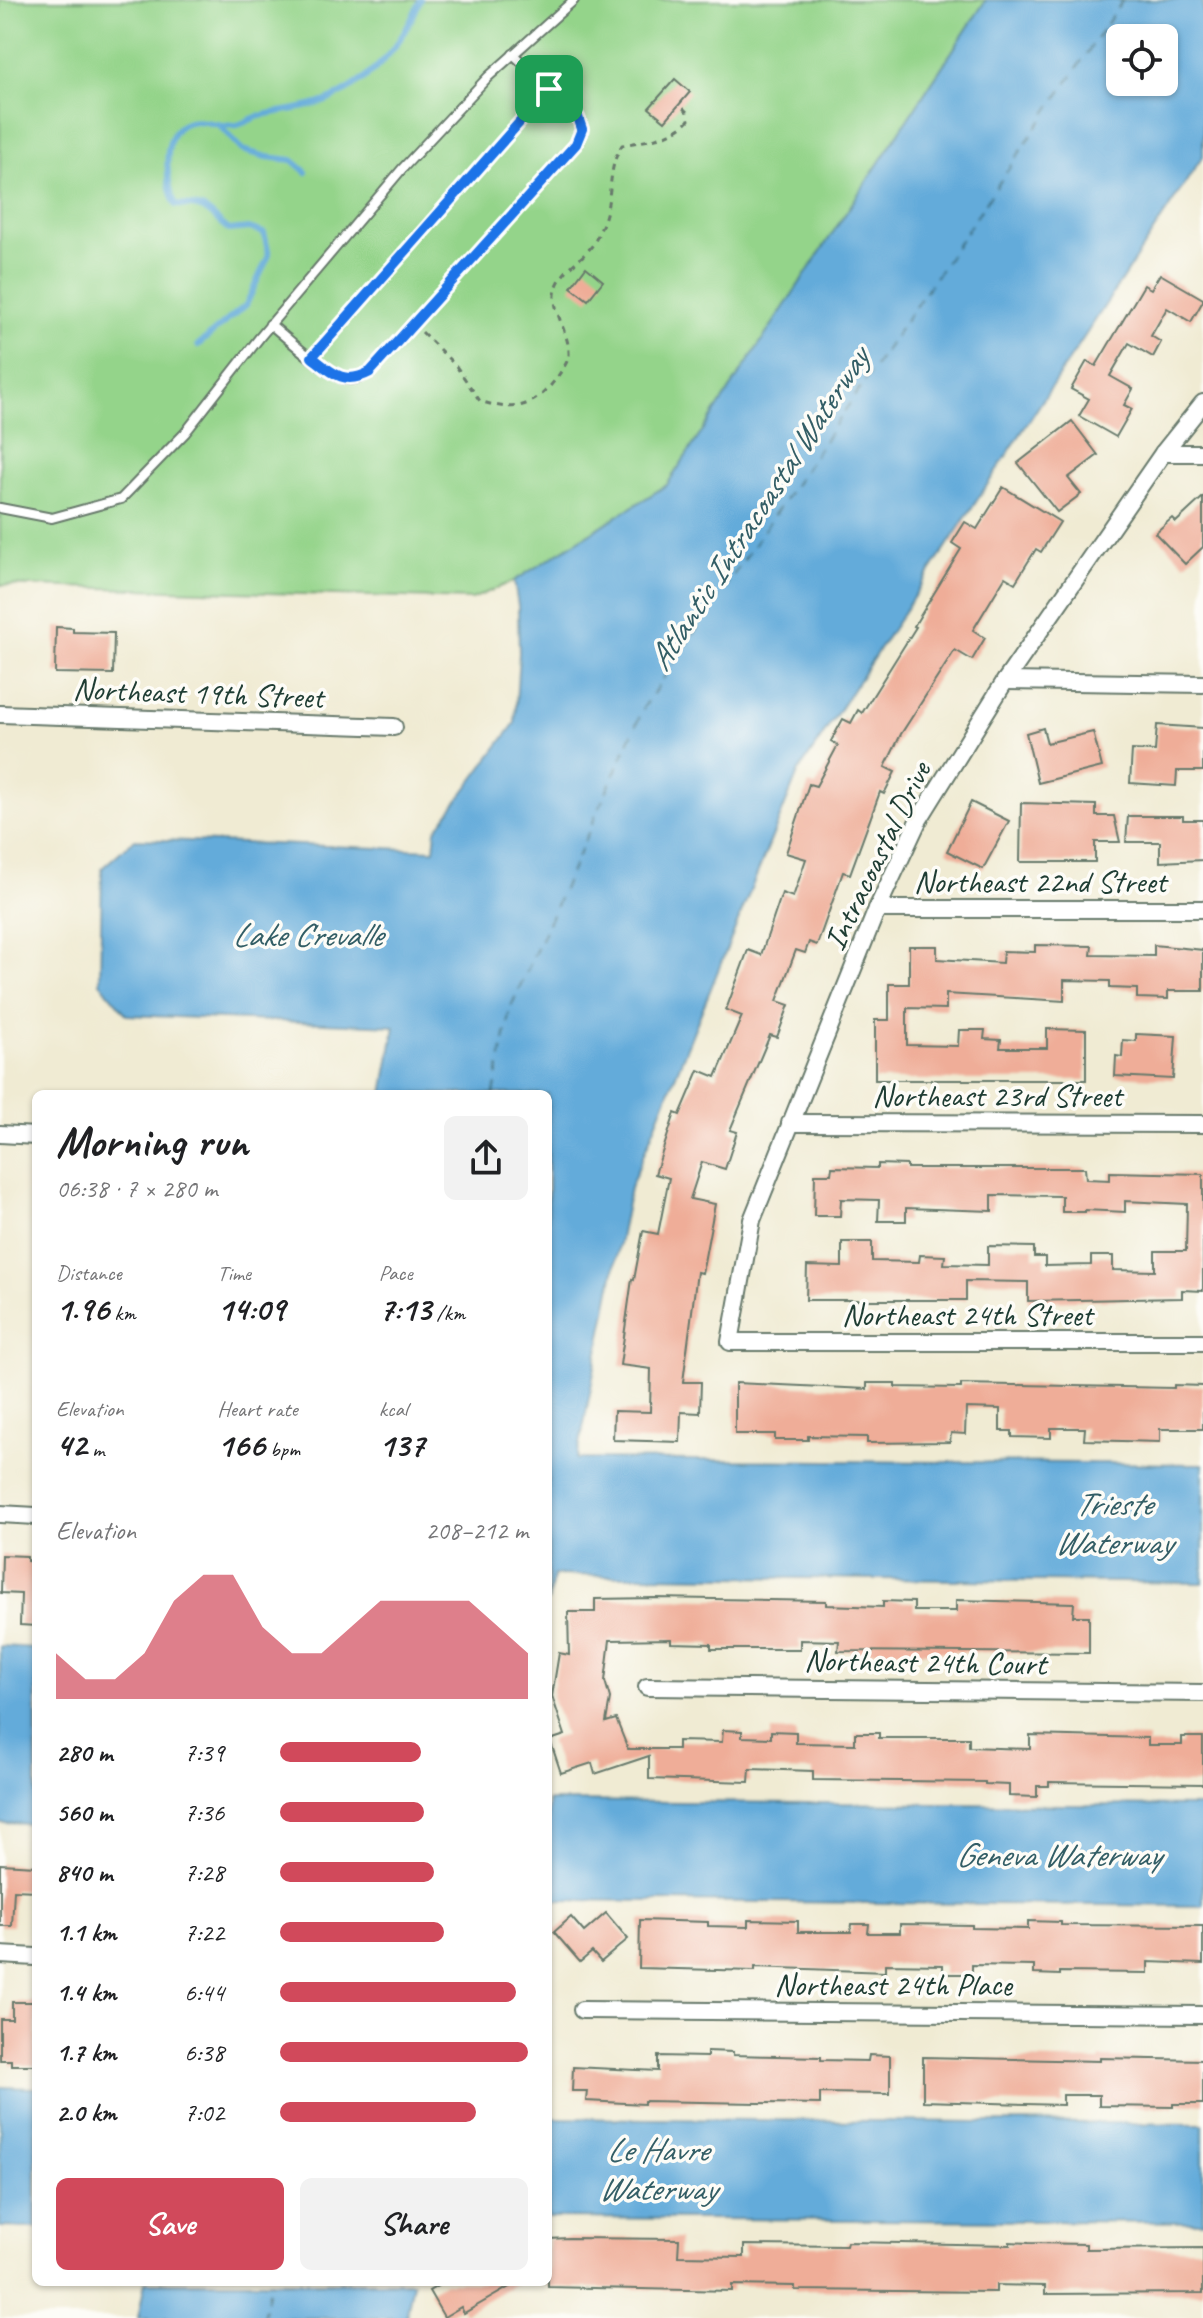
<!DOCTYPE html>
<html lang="en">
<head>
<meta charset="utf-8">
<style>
	:root { --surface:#fff; --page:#f2f2f2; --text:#202124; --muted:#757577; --accent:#d1495b }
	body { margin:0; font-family:Caveat,sans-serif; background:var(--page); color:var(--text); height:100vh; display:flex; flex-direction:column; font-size:30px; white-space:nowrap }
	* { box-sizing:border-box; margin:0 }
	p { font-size:26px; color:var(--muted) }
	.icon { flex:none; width:44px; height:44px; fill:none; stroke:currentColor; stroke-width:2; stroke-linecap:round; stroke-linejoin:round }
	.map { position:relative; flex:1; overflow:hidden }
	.sheet { position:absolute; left:32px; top:1090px; width:520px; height:1196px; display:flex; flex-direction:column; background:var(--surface); border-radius:12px; box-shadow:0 2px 6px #0004 }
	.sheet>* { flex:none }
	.fabs { position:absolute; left:1106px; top:24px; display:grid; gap:16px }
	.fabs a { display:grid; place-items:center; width:72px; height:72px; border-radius:12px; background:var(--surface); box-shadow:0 2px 6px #0004; font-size:40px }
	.pin { position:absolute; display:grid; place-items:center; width:68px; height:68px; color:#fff; margin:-34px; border-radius:16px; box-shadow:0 4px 12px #0006 }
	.round { display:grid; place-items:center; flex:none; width:84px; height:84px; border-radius:12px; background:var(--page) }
	.head { display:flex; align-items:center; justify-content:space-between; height:136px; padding:0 24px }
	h1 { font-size:44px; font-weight:800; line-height:60px }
	.figures { display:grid; grid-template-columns:repeat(3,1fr); gap:12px; height:136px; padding:8px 24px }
	.figures div { display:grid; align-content:center }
	.figures b { font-size:34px; font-weight:800 }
	.figures small { font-size:22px; font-weight:400 }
	.figures p { font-size:22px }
	.chart { height:224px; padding:16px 24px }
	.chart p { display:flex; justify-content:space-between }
	.chart svg { width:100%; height:144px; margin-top:8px; fill:var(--accent); opacity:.7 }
	.primary-button { display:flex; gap:16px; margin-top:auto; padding:16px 24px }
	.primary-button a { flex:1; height:92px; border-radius:12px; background:var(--accent); color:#fff; font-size:32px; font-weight:800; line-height:92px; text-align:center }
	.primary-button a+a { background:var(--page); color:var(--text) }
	ul { padding:0 24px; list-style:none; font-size:26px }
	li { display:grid; grid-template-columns:128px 96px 1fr; align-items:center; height:60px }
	li i { height:20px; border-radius:10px; background:var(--accent) }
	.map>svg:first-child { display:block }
</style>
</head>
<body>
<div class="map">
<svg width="1203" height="2318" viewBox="0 0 1203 2318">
	<rect width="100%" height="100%" fill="#fdfcf7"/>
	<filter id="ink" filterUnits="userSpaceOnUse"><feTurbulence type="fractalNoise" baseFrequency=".0125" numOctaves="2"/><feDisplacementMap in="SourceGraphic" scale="16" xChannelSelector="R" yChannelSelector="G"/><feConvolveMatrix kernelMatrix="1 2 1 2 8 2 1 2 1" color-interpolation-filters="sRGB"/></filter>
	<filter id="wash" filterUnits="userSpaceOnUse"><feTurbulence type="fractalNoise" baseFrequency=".006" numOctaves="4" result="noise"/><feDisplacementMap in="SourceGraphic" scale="32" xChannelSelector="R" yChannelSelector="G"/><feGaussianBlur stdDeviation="1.8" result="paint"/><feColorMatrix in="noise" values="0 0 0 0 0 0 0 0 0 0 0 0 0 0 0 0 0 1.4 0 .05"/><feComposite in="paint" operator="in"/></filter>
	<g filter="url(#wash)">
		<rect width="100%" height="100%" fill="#f0ebd3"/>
		<path fill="#94d48a" stroke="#5a885f" stroke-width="2" d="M0,0H986L667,485L514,581L472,599L0,585Z"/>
		<g fill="#63abda" stroke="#417487" stroke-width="2" fill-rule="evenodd">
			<path d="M986,0H1203V156L798,773L630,1188L577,1459L1203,1464V1583L554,1575L548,1602V1094H383L395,1026L127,1015L100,983L102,868L135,839L434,850L436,830L515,723L519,653L518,606L514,581L667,485ZM1120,38H1164V82H1120Z"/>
			<path d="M0,1646L36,1648V1824L0,1823Z"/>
			<path d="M548,1801L1203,1806V1906L548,1900Z"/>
			<path d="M0,2087L36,2088V2228L0,2227Z"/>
			<path d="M548,2118L1203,2124V2222L548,2218Z"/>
			<path d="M145,2282H413L406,2318H138Z"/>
		</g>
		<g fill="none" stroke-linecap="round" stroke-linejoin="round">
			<g stroke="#63abda" stroke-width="6">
				<path d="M218,124L242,150L267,157L292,160L306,172"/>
				<path d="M198,345L246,305L269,255L264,233L249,228L229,230C204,210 211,206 176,205C166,187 161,137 182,125C199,115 219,129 237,125C245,123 252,118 260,116C281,110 305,110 326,101C371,82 403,45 420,0"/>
			</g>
			<g stroke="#335e66" stroke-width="2" stroke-dasharray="10 8" stroke-linecap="butt">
				<path d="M494,1094L510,1009L644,707L1123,0"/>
				<path d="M263,2318L270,2282"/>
			</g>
		</g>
		<g id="blocks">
			<g fill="#efad98">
				<path d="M675,79L690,92L665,121L649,108Z"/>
				<path d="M586,267L603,281L588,300L571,287Z"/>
				<path d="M1160,274L1203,299V301L1191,322L1167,308L1151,336L1161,342L1153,357L1129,343L1110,376L1133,389L1124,405L1132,409L1116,437L1079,416L1089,399L1071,389L1087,361L1096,366L1144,285L1151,289Z"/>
				<path d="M1072,421L1098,455L1068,478L1081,494L1057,512L1018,463Z"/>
				<path d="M1003,487L1060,522L1041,552L1036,549L1015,583L1005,577L973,630L985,638L972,660L955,650L901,734L885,767L895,772L884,794L880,792L850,874L843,872L817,945L809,942L805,953L796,950L777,1001L789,1005L777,1037L770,1035L730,1130L737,1132L725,1169L702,1162L690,1199L715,1204L702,1273L697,1272L683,1382H701L700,1413L681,1412L680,1442L613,1440L614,1411L650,1412L651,1369L620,1365L632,1279L634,1280L643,1231L658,1234L669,1178L655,1174L675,1113L680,1115L699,1070L716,1077L742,1016L726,1010L748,950L761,955L782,893L793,897L806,859L786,853L809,784L816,786L838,745L831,741L843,719L851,723L858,710L862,713L916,627L914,626L961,549L952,543L965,522L977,529Z"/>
				<path d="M1203,497V547L1185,564L1155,533L1172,518L1176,522Z"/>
				<path d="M56,627L73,628V632L114,633L113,674L55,673Z"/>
				<path d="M1157,725L1203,728V771H1177L1176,786L1130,783L1132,750L1155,751Z"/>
				<path d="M1043,728L1047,743L1093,732L1102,767L1038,783L1026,733Z"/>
				<path d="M971,802L1009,821L983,869L947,851Z"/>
				<path d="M1021,803L1096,805V816H1114L1120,842H1095V862H1020Z"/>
				<path d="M1128,816H1183V820H1203V860L1160,862V842H1126Z"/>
				<path d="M1035,945L1092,946L1091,955L1154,956V945L1203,950V991H1168V999L1137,998V989L1110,988V981L1064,980V1001L946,994V1009L907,1008V1045L958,1046L959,1030H985L984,1039L1001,1040L1000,1048H1047V1029L1086,1030V1080H875V1020H889V984H909V946H937V959L1002,963L1003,951L1035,952Z"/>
				<path d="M1136,1034L1176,1036L1173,1079L1115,1076L1116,1056L1122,1057L1123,1040L1136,1041Z"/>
				<path d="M878,1164L907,1165V1168H1085L1086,1179L1110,1180V1172L1203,1174V1291L1182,1290V1298L1028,1301V1282L966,1281V1300H806L807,1266L842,1267V1242H872V1261L919,1262L920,1255L945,1256L944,1264L988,1265V1246L1034,1247V1257H1045V1266L1091,1265V1256H1113V1270L1155,1271V1251H1186L1187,1204L1125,1201V1212L1085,1210V1212H1062V1196L992,1195V1211L906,1208V1221H878L879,1200L841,1199L840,1216H814L815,1174H831L832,1167L878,1168Z"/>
				<path d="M735,1383L867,1389V1383H895V1387L961,1388V1384L1174,1388V1385L1203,1386V1429H1160V1442L1084,1440L1085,1428H1051V1438L1012,1437V1431H1000V1409L966,1408L965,1434L951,1433L950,1442L867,1443V1437L808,1436V1440H775V1434H735Z"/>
				<path d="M2,1555L27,1556V1561L36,1562V1626L20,1625L21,1594L1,1593Z"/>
				<path d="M655,1598L826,1601V1605L883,1607V1601L914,1602V1611H956V1600L1074,1603L1073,1616H1089V1653L838,1651L839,1641L800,1640V1649H711V1644L671,1643V1639L610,1640L605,1681L610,1698L606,1722L616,1719L628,1749H678V1741L722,1742L723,1730L742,1731V1737L771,1738V1731L796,1732V1743L855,1744V1733H879V1738H969V1747L1030,1749V1735L1148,1738V1745H1182V1737H1203V1784L1049,1782V1786H1037V1797L1009,1796V1785L985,1784V1782L813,1780V1771L750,1769L749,1782L649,1779V1756L595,1774L592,1763L561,1773L550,1740L565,1735L552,1696L559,1653L569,1655L568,1612H595V1599Z"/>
				<path d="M0,1864L36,1866V1891L14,1890L12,1926H0Z"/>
				<path d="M606,1913L628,1939L601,1962L592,1952L580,1962L554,1932L571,1917L584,1932Z"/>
				<path d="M640,1920L708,1922V1926L748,1927V1920L798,1921V1932H851L852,1924H869L868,1933H900V1924L972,1925V1928L1028,1929V1921L1061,1922V1925L1203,1926V1964L1148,1962V1973L1060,1972V1975L1034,1974V1966L972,1965V1974H943V1965L885,1964V1972L755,1967V1971L639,1968Z"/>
				<path d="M12,2002H36V2065H11V2060H0V2019H12Z"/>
				<path d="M707,2051L733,2052V2055L821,2057V2060L868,2061L869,2055L890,2056V2094L820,2093V2104L644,2101V2104L586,2101L587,2091H572L573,2067L658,2071V2056L707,2057Z"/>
				<path d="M923,2057L1100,2061V2058L1203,2060V2104H1173V2107L1099,2106V2095H1063V2105L923,2101Z"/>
				<path d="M570,2238L679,2239L678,2256L744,2257V2245L846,2246L847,2242L1010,2245V2242L1029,2243L1086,2244V2249L1203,2248V2293L1045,2294V2286L996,2285V2292L795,2290V2286L732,2285V2291L548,2287V2239Z"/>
				<path d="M445,2282H518L464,2313L461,2307L444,2317L429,2291Z"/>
			</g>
		</g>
	</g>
	<g filter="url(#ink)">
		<use href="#blocks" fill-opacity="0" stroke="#687a6c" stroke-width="2"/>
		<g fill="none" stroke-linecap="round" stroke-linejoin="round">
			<g stroke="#687a6c" stroke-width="12">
				<g id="lane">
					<path d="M270,324C286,337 327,375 345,379C355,381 362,377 370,372L576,144L582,129L578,117L513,54"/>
					<path d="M312,357L549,89"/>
					<path d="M0,508L52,518L121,499L185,433L260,337L402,169L488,77L574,0"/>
				</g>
			</g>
			<g stroke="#687a6c" stroke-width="20">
				<g id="street">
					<path d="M1203,403L1163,453L1005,681L918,821L877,909L752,1220L730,1342H1203"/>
					<path d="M1163,453H1203"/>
					<path d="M1005,681L1203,684"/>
					<path d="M0,714L394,727"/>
					<path d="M877,909H1203"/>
					<path d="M790,1123L1203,1124"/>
					<path d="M0,1134L36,1136"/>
					<path d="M0,1514L36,1516"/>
					<path d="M647,1687L1203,1693"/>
					<path d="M0,1955L36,1957"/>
					<path d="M582,2010L1203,2015"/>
				</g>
			</g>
			<path stroke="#687a6c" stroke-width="3" stroke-dasharray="6 6" stroke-linecap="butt" d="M422,332L456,366L480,401C515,413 536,407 558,376C562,370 568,362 569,355C570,333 550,310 556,289C562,268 583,260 594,243C600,232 607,215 608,203C612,181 610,164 622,145C645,141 673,137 689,120L687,112L682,107"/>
			<use href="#lane" stroke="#fff" stroke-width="8"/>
			<use href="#street" stroke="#fff" stroke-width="16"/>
		</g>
	</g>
	<g fill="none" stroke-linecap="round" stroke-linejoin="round" filter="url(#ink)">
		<g stroke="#fff" stroke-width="16">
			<path id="route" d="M549,89L578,117L582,129L576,144L370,372C344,386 332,373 312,357Z"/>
		</g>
		<use href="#route" stroke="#1a73e8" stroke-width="10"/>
	</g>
	<g text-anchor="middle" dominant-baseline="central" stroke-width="7" stroke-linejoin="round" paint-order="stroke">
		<g font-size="32" fill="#1f3d34" stroke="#fdfcf7">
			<text transform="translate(198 693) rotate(2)">Northeast 19th Street</text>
			<text transform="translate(877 856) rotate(-64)">Intracoastal Drive</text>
			<text x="1040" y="881">Northeast 22nd Street</text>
			<text x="997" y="1095">Northeast 23rd Street</text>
			<text x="967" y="1314">Northeast 24th Street</text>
			<text transform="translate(925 1662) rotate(1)">Northeast 24th Court</text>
			<text x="893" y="1984">Northeast 24th Place</text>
		</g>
		<g font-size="34" font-style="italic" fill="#335e66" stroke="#fdfcf7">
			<text transform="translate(758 509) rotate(-57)">Atlantic Intracoastal Waterway</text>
			<text x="307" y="934">Lake Crevalle</text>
			<text x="1113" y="1503">Trieste<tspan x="1113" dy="39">Waterway</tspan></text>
			<text x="1058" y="1854">Geneva Waterway</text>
			<text x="657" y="2149">Le Havre<tspan x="657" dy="39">Waterway</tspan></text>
		</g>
	</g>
</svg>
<div class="fabs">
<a><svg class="icon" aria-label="locate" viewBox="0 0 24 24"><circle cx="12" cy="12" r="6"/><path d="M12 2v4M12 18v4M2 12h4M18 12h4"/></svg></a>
</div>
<div class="pin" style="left:549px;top:89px;background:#1e9e55"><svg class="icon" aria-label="arrive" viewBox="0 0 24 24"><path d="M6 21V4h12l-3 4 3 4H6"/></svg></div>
<section class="sheet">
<div class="head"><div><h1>Morning run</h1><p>06:38 · 7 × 280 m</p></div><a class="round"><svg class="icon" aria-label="share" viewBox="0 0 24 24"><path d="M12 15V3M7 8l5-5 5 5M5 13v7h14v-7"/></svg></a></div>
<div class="figures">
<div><p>Distance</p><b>1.96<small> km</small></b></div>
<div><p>Time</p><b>14:09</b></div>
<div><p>Pace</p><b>7:13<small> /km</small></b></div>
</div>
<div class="figures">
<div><p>Elevation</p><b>42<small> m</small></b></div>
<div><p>Heart rate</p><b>166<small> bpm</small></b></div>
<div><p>kcal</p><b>137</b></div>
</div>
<div class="chart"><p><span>Elevation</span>208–212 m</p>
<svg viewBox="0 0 160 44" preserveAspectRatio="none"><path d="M0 44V30L10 38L20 38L30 30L40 14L50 6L60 6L70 22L80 30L90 30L100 22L110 14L120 14L130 14L140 14L150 22L160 30V44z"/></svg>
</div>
<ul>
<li><b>280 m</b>7:39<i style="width:57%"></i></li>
<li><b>560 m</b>7:36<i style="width:58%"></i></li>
<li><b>840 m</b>7:28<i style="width:62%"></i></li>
<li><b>1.1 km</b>7:22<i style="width:66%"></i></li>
<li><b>1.4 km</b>6:44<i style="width:95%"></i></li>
<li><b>1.7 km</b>6:38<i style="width:100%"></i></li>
<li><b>2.0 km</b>7:02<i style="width:79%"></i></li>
</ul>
<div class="primary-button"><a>Save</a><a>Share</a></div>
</section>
</div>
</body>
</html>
